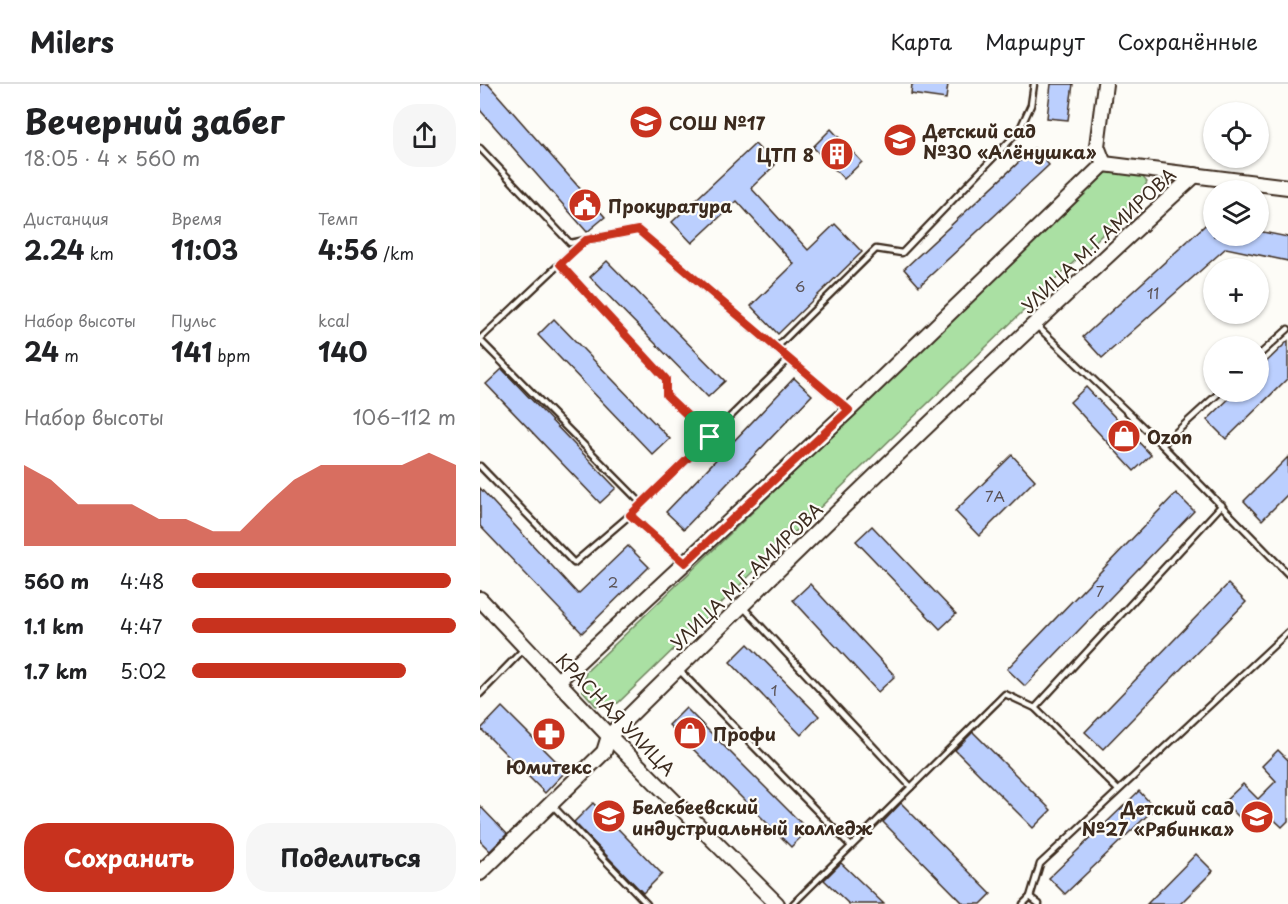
<!DOCTYPE html>
<html lang="ru">
<head>
<meta charset="utf-8">
<style>
	:root { --surface:#fff; --page:#f6f6f6; --text:#202124; --muted:#757577; --line:#e0e0e0; --accent:#c8321e }
	body { margin:0; font-family:"Playpen Sans",sans-serif; background:var(--page); color:var(--text); height:100vh; display:flex; flex-direction:column; font-size:22px; white-space:nowrap }
	* { box-sizing:border-box; margin:0 }
	p { font-size:20px; color:var(--muted) }
	.icon { flex:none; width:33px; height:33px; fill:none; stroke:currentColor; stroke-width:2; stroke-linecap:round; stroke-linejoin:round }
	.map { position:relative; flex:1; overflow:hidden }
	.details { display:flex; flex-direction:column; background:var(--surface); width:480px }
	.details>* { flex:none }
	.fabs { position:absolute; left:723px; top:18px; display:grid; gap:12px }
	.fabs a { display:grid; place-items:center; width:66px; height:66px; border-radius:50%; background:var(--surface); box-shadow:0 2px 4px #0004; font-size:30px }
	.pin { position:absolute; display:grid; place-items:center; width:51px; height:51px; color:#fff; margin:-26px; border-radius:12px; box-shadow:0 3px 9px #0006 }
	.round { display:grid; place-items:center; flex:none; width:63px; height:63px; border-radius:24px; background:var(--page) }
	.summary { display:flex; align-items:center; justify-content:space-between; height:102px; padding:0 24px }
	h1 { font-size:33px; font-weight:700; line-height:45px }
	.stats { display:grid; grid-template-columns:repeat(3,1fr); gap:9px; height:102px; padding:6px 24px }
	.stats div { display:grid; align-content:center }
	.stats b { font-size:26px; font-weight:700 }
	.stats small { font-size:16px; font-weight:400 }
	.stats p { font-size:16px }
	.chart { height:168px; padding:12px 24px }
	.chart p { display:flex; justify-content:space-between }
	.chart svg { width:100%; height:108px; margin-top:6px; fill:var(--accent); opacity:.7 }
	.action { display:flex; gap:12px; margin-top:auto; padding:12px 24px }
	.action a { flex:1; height:69px; border-radius:24px; background:var(--accent); color:#fff; font-size:24px; font-weight:700; line-height:69px; text-align:center }
	.action a+a { background:var(--page); color:var(--text) }
	ul { padding:0 24px; list-style:none; font-size:20px }
	li { display:grid; grid-template-columns:96px 72px 1fr; align-items:center; height:45px }
	li i { height:15px; border-radius:8px; background:var(--accent) }
	header { display:flex; align-items:center; gap:36px; box-sizing:border-box; height:84px; padding:0 30px; background:var(--surface); border-bottom:2px solid var(--line) }
	header strong { font-size:28px }
	nav { display:flex; gap:33px; margin-inline-start:auto; font-size:21px }
	main { display:flex; flex:1; min-height:0 }
	.map>svg:first-child { display:block }
</style>
</head>
<body>
<header>
<strong>Milers</strong>
<nav><a>Карта</a><a>Маршрут</a><a>Сохранённые</a></nav>
</header>
<main>
<section class="details">
<div class="summary"><div><h1>Вечерний забег</h1><p>18:05 · 4 × 560 m</p></div><a class="round"><svg class="icon" aria-label="share" viewBox="0 0 24 24"><path d="M12 15V3M7 8l5-5 5 5M5 13v7h14v-7"/></svg></a></div>
<div class="stats">
<div><p>Дистанция</p><b>2.24<small> km</small></b></div>
<div><p>Время</p><b>11:03</b></div>
<div><p>Темп</p><b>4:56<small> /km</small></b></div>
</div>
<div class="stats">
<div><p>Набор высоты</p><b>24<small> m</small></b></div>
<div><p>Пульс</p><b>141<small> bpm</small></b></div>
<div><p>kcal</p><b>140</b></div>
</div>
<div class="chart"><p><span>Набор высоты</span>106–112 m</p>
<svg viewBox="0 0 160 44" preserveAspectRatio="none"><path d="M0 44V11L10 17L20 27L30 27L40 27L50 33L60 33L70 38L80 38L90 27L100 17L110 11L120 11L130 11L140 11L150 6L160 11V44z"/></svg>
</div>
<ul>
<li><b>560 m</b>4:48<i style="width:98%"></i></li>
<li><b>1.1 km</b>4:47<i style="width:100%"></i></li>
<li><b>1.7 km</b>5:02<i style="width:81%"></i></li>
</ul>
<div class="action"><a>Сохранить</a><a>Поделиться</a></div>
</section>
<div class="map">
<svg width="808" height="820" viewBox="0 0 808 820">
	<rect width="100%" height="100%" fill="#fdfcf7"/>
	<filter id="ink" filterUnits="userSpaceOnUse"><feTurbulence type="fractalNoise" baseFrequency=".0167" numOctaves="2"/><feDisplacementMap in="SourceGraphic" scale="12" xChannelSelector="R" yChannelSelector="G"/><feConvolveMatrix kernelMatrix="1 2 1 2 8 2 1 2 1" color-interpolation-filters="sRGB"/></filter>
	<g filter="url(#ink)">
		<path fill="#aae0a3" stroke="#728560" stroke-width="1.5" d="M654,83L667,98L658,116L138,619L116,622L102,606L106,588L630,85Z"/>
		<g fill="#bbcffe" stroke="#3b2a1e" stroke-width="1.5">
			<path d="M0,0H8L125,133L107,148L0,26Z"/>
			<path d="M432,0H468L466,15L431,10Z"/>
			<path d="M571,0H593L588,36L567,34Z"/>
			<path d="M351,45L382,78L364,95L333,63Z"/>
			<path d="M275,60L295,81L271,104L328,166L355,140L382,168L298,250L271,222L314,180L257,117L212,159L192,138Z"/>
			<path d="M554,64L569,81L439,202L424,185Z"/>
			<path d="M734,133V152H778V147L808,153V177L746,164L622,274L603,253Z"/>
			<path d="M127,177L245,297L228,313L110,193Z"/>
			<path d="M74,235L190,355L173,371L58,251Z"/>
			<path d="M808,257V294L746,355L727,336L756,308H778V286Z"/>
			<path d="M22,285L136,404L120,419L6,300Z"/>
			<path d="M314,294L332,311L204,445L186,428Z"/>
			<path d="M606,303L671,371L654,387L590,318Z"/>
			<path d="M532,371L555,396L499,452L475,427Z"/>
			<path d="M808,373V410L782,436L764,417Z"/>
			<path d="M0,404L98,510L148,462L169,483L102,549L0,442Z"/>
			<path d="M696,409L714,427L545,602L527,585Z"/>
			<path d="M392,442L476,530L460,545L376,457Z"/>
			<path d="M330,500L415,592L398,608L313,516Z"/>
			<path d="M748,500L766,518L623,665L605,648Z"/>
			<path d="M268,560L339,632L321,651L250,578Z"/>
			<path d="M22,623L86,687L65,709L1,645Z"/>
			<path d="M206,624L328,746L311,763L189,641Z"/>
			<path d="M493,648L571,726L553,744L475,666Z"/>
			<path d="M798,666L808,676V737L802,743L786,728L770,744L744,718L763,700L778,715L796,697L782,682Z"/>
			<path d="M659,707L675,724L585,810L569,794Z"/>
			<path d="M113,719L182,790L163,809L94,738Z"/>
			<path d="M421,719L511,810L501,820H484L403,738Z"/>
			<path d="M0,722L27,750L10,767L0,757Z"/>
			<path d="M716,770L733,787L700,820H667Z"/>
			<path d="M361,779L404,820H369L344,796Z"/>
		</g>
		<g fill="none" stroke-linecap="round" stroke-linejoin="round">
			<g stroke="#3b2a1e" stroke-width="9">
				<g id="lane">
					<path d="M0,64L90,159L158,146L366,324"/>
					<path d="M80,180L186,295V311L230,353"/>
					<path d="M556,241L682,361L808,490"/>
					<path d="M0,255L105,156"/>
					<path d="M0,256L162,420"/>
					<path d="M296,264L396,165L422,169L539,47L551,21L554,0"/>
					<path d="M778,272L808,245"/>
					<path d="M682,361L740,308"/>
					<path d="M0,382L94,479L150,431"/>
					<path d="M203,478L150,431L309,275"/>
					<path d="M263,523L431,703"/>
					<path d="M199,586L371,762"/>
					<path d="M0,610L44,565"/>
					<path d="M555,624L742,421"/>
					<path d="M73,722L167,820"/>
					<path d="M550,813L560,780L808,548"/>
					<path d="M313,820L525,610L555,624L637,705"/>
					<path d="M543,820L550,813L559,820"/>
				</g>
			</g>
			<g stroke="#3b2a1e" stroke-width="18">
				<g id="secondary">
					<path d="M624,80L808,103"/>
					<path d="M624,80L617,62L625,0"/>
					<path d="M0,515L129,652L297,820"/>
					<path d="M79,596L369,326L624,80"/>
					<path d="M0,789L124,668L129,652C321,462 515,274 715,91"/>
				</g>
			</g>
			<use href="#lane" stroke="#fdfcf7" stroke-width="4.5"/>
			<use href="#secondary" stroke="#fdfcf7" stroke-width="14"/>
		</g>
	</g>
	<g fill="none" stroke-linecap="round" stroke-linejoin="round" filter="url(#ink)">
		<g stroke="#fff" stroke-width="12">
			<path id="route" d="M158,146L369,326L205,479L150,431L230,353L186,311V295L80,180L106,156Z"/>
		</g>
		<use href="#route" stroke="#c8321e" stroke-width="8"/>
	</g>
	<defs>
		<g id="school-disc" transform="scale(1.725)"><circle r="9.5" fill="#c8321e" stroke="#fdfcf7"/><path d="M0-5L7-2L0 1L-7-2ZM-4 1L0 2.5L4 1V4Q0 6-4 4Z" fill="#fff"/></g>
		<g id="building-disc" transform="scale(1.725)"><circle r="9.5" fill="#c8321e" stroke="#fdfcf7"/><path d="M-4-6H4V6H1V3H-1V6H-4ZM-2.5-4.3h1.7v1.8h-1.7ZM.8-4.3h1.7v1.8H.8ZM-2.5-1h1.7V.8h-1.7ZM.8-1h1.7V.8H.8Z" fill="#fff"/></g>
		<g id="civic-disc" transform="scale(1.725)"><circle r="9.5" fill="#c8321e" stroke="#fdfcf7"/><path d="M-.6-6.5H3V-4.5H.6V-3L4-1V1h2V6H-6V1h2V-1L-.6-3ZM-1.2 2.5V6h2.4V2.5Z" fill="#fff"/></g>
		<g id="shop-disc" transform="scale(1.725)"><circle r="9.5" fill="#c8321e" stroke="#fdfcf7"/><path d="M-5-2.5h2.3a2.7 3.5 0 0 1 5.4 0H5L5.5 6h-11ZM-1.5-2.5h3a1.5 2.3 0 0 0-3 0Z" fill="#fff"/></g>
		<g id="pharmacy-disc" transform="scale(1.725)"><circle r="9.5" fill="#c8321e" stroke="#fdfcf7"/><path d="M-2-6h4v4h4v4h-4v4h-4v-4h-4v-4h4Z" fill="#fff"/></g>
		<g id="university-disc" transform="scale(1.725)"><circle r="9.5" fill="#c8321e" stroke="#fdfcf7"/><path d="M0-5L7-2L0 1L-7-2ZM-4 1L0 2.5L4 1V4Q0 6-4 4Z" fill="#fff"/></g>
	</defs>
	<g fill-rule="evenodd">
		<use href="#school-disc" x="166" y="38"/>
		<use href="#school-disc" x="420" y="56"/>
		<use href="#building-disc" x="357" y="70"/>
		<use href="#civic-disc" x="105" y="121"/>
		<use href="#shop-disc" x="644" y="352"/>
		<use href="#shop-disc" x="210" y="649"/>
		<use href="#pharmacy-disc" x="69" y="650"/>
		<use href="#university-disc" x="129" y="732"/>
		<use href="#school-disc" x="777" y="733"/>
	</g>
	<g text-anchor="middle" dominant-baseline="central" stroke-width="4.5" stroke-linejoin="round" paint-order="stroke">
		<g font-size="15" fill="#5b5356">
			<text x="320" y="201">6</text>
			<text x="673" y="208">11</text>
			<text x="515" y="411">7А</text>
			<text x="133" y="497">2</text>
			<text x="620" y="506">7</text>
			<text x="294" y="605">1</text>
		</g>
		<g font-size="18" font-weight="bold" fill="#3b2a1e" stroke="#fdfcf7" text-anchor="start">
			<text x="189" y="38">СОШ №17</text>
			<text x="443" y="46">Детский сад<tspan x="443" dy="21">№30 «Алёнушка»</tspan></text>
			<text x="334" y="70" text-anchor="end">ЦТП 8</text>
			<text x="128" y="121">Прокуратура</text>
			<text x="667" y="352">Ozon</text>
			<text x="233" y="649">Профи</text>
			<text x="69" y="682" text-anchor="middle">Юмитекс</text>
			<text x="152" y="722">Белебеевский<tspan x="152" dy="21">индустриальный колледж</tspan></text>
			<text x="754" y="723" text-anchor="end">Детский сад<tspan x="754" dy="21">№27 «Рябинка»</tspan></text>
		</g>
		<g font-size="18" fill="#3b2a1e" stroke="#fdfcf7">
			<text transform="translate(618 156) rotate(-43)">УЛИЦА М.Г.АМИРОВА</text>
			<text transform="translate(266 492) rotate(-44)">УЛИЦА М.Г.АМИРОВА</text>
			<text transform="translate(136 630) rotate(46)">КРАСНАЯ УЛИЦА</text>
		</g>
	</g>
</svg>
<div class="fabs">
<a><svg class="icon" aria-label="locate" viewBox="0 0 24 24"><circle cx="12" cy="12" r="6"/><path d="M12 2v4M12 18v4M2 12h4M18 12h4"/></svg></a>
<a><svg class="icon" aria-label="layers" viewBox="0 0 24 24"><path d="M12 4l9 5-9 5-9-5zM3 14l9 5 9-5"/></svg></a>
<a>+</a>
<a>−</a>
</div>
<div class="pin" style="left:230px;top:353px;background:#1e9e55"><svg class="icon" aria-label="arrive" viewBox="0 0 24 24"><path d="M6 21V4h12l-3 4 3 4H6"/></svg></div>
</div>
</main>
</body>
</html>
